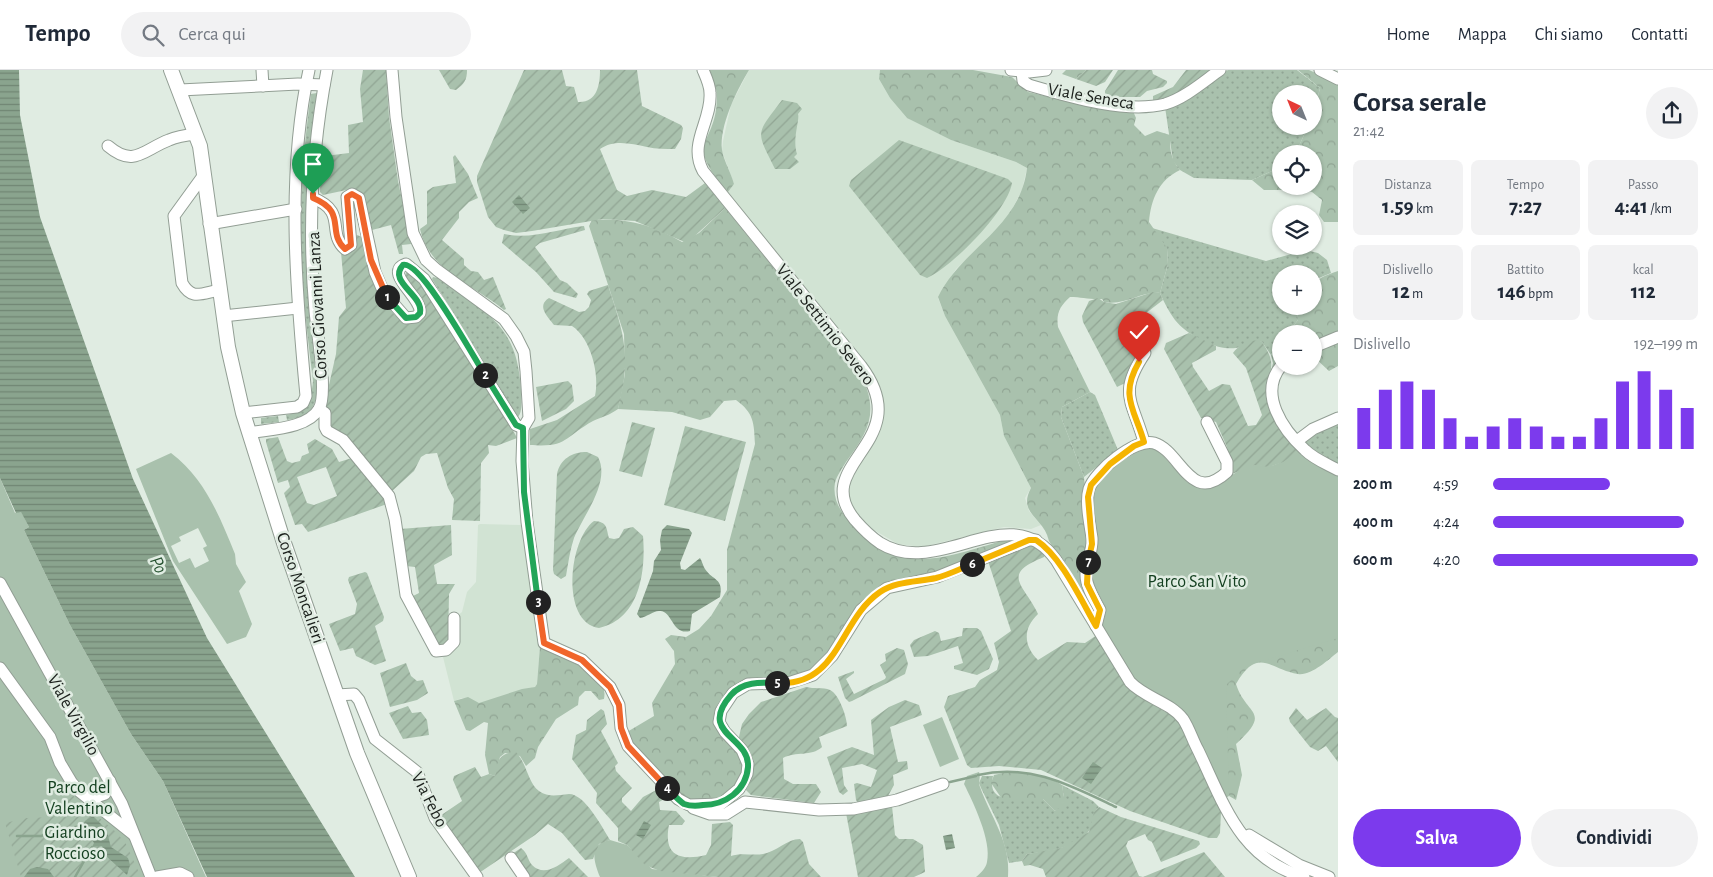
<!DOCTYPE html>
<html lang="it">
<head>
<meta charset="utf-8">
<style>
	:root { --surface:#fff; --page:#f2f2f3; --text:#1f2937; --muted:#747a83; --line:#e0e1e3; --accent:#7c3aed }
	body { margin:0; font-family:"Alegreya Sans",sans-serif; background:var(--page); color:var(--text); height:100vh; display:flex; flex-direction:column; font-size:19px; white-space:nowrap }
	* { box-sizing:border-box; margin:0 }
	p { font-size:16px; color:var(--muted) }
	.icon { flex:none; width:28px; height:28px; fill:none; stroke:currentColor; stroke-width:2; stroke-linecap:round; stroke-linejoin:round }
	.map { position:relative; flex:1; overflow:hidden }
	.drawer { display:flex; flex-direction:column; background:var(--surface); width:375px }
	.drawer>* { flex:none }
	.needle { width:32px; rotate:317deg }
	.tools { position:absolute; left:1272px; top:15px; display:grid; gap:10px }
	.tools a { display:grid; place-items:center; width:50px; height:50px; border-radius:50%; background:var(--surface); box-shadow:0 1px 4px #0004; font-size:25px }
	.pin { position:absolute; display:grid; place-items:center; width:42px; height:42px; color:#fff; margin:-51px -21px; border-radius:50% 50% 50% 0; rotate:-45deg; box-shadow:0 0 5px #0007 }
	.pin .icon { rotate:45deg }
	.km { position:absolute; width:25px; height:25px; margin:-12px; border-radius:50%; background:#222; color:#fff; font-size:14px; line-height:25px; text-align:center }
	.round { display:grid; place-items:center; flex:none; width:52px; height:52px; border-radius:26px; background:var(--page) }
	.head { display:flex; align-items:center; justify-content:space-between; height:85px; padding:0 15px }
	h1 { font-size:28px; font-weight:700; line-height:38px }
	.figures { display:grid; grid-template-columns:repeat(3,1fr); gap:8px; height:85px; padding:5px 15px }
	.figures div { display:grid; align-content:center; border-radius:8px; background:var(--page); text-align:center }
	.figures b { font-size:21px; font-weight:700 }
	.figures small { font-size:14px; font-weight:400 }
	.figures p { font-size:14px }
	.chart { height:140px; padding:10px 15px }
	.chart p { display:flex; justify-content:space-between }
	.chart svg { width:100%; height:90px; margin-top:5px; stroke:var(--accent); stroke-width:6 }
	.action { display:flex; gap:10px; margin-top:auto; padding:10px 15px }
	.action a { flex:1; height:58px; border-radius:30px; background:var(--accent); color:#fff; font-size:20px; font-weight:700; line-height:58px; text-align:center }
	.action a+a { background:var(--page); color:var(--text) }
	ul { padding:0 15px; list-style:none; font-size:16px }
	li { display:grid; grid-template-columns:80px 60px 1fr; align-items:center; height:38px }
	li i { height:12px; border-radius:6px; background:var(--accent) }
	header { display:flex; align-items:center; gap:30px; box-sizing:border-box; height:70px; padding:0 25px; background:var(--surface); border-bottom:1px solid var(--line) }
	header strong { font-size:24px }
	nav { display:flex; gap:28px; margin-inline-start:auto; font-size:18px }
	.search { width:350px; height:45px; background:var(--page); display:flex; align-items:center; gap:12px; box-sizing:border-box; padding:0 18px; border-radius:28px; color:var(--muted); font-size:19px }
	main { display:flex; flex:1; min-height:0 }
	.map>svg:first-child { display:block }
</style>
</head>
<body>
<header>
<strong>Tempo</strong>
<div class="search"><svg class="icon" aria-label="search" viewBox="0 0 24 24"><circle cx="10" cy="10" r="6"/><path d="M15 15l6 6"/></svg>Cerca qui</div>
<nav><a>Home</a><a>Mappa</a><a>Chi siamo</a><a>Contatti</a></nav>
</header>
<main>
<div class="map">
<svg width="1338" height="807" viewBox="0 0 1338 807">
	<defs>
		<pattern id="grass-dots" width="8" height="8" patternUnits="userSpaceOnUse" patternTransform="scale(1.25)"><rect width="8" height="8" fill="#a9c1ad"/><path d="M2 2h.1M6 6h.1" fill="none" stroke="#91a594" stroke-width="1.8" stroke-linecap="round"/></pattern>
		<pattern id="forest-crowns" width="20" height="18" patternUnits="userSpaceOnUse" patternTransform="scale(1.25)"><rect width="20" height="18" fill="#a9c1ad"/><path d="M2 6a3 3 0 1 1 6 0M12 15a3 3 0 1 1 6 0" fill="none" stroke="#91a594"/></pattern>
		<pattern id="garden-furrows" width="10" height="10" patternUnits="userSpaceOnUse" patternTransform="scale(1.25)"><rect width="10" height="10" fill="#a9c1ad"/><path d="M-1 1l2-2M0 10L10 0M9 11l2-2" fill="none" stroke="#91a594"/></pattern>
		<pattern id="water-rules" width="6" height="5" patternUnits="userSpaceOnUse" patternTransform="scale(1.25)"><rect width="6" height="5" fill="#8aa48e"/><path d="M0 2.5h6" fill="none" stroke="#708573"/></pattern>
	</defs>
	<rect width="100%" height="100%" fill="#e0ece2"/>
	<g fill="#d1e3d3">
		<path d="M749,0H880L879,9L890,28L907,48L951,70L1016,92L1027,98L1022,120L1009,145L996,162L956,199L938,228L945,246L1000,345L1004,366L1031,418L1025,428L1029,441L1041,455L1031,459L1004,457L922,477L898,474L872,459L859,446L848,430L847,417L854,402L877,368L881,356L882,327L878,313L867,294L728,122L734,114L722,81L723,71L731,35Z"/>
		<path d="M480,454L521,455L540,576L537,614L535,617L489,631L479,633L462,628L454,631L443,587L454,579L457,546L462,542L467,522L476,512L478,455Z"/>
	</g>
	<g fill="url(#grass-dots)">
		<path d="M1228,0H1297L1320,18L1314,43V24H1281V56H1308L1299,76L1293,84H1281V97L1252,110L1194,108L1180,100L1173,91L1165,37Z"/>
		<path d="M317,23L311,67L318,312C316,337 313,346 287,350L286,345C307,342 311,331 313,311C309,279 305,247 303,215C298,151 302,87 311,24Z"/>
		<path d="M1152,158L1266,191L1306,180L1318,183L1327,190L1331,203L1319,208L1314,214V204H1281V236H1297L1298,250L1287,264H1281V269L1271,285L1262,272C1251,269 1247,276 1236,278C1216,281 1187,265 1175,250C1169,242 1164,232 1160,223L1168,194L1167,179Z"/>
		<path d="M433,207C443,208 454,219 463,225C503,253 518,271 521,321C521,329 523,341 518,347L432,209Z"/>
		<path d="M1090,322L1095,325L1118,380L1084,407L1061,347L1062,337Z"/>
		<path d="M278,346L279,352L261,354V348Z"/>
		<path d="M1338,352V395L1317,386L1303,372Z"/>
		<path d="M982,706H993C985,739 1027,726 1043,729L1055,741L1064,727L1062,715L1093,731L1099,737C1091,744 1095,754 1089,761C1075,779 1048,781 1027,784L1022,791L1009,793L999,755L981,718L979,713Z"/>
	</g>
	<g fill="url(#forest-crowns)">
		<path d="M709,0H749C737,20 719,56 722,80C724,91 731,103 734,114L728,122C681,68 717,78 717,26C717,18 712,8 709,0Z"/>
		<path d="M880,0H973L1012,7L1028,22L1084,35L1133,41L1136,48L1134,55L1145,66L1157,61L1170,65C1170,80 1170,88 1180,100C1159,110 1151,129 1149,152L1167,178L1168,194L1160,223C1141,221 1126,236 1104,232L1102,229C1090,230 1082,227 1070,227C1060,236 1056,243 1058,257L1090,322L1062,337L1061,347L1084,407L1088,466L1083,503L1097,540L1094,545L1049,471C1044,447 1017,444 1031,418L1004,366L1000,345L945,246L938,227C962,178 1020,158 1027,98L1016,92L951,70L907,48L890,28L879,9Z"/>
		<path d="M1066,0H1086L1076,9L1062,4Z"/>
		<path d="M1298,0H1309L1338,13V152H1324L1319,145L1322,130L1312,122L1303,120H1264L1252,110L1281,97V116H1314V84H1293L1299,76L1308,56H1314V43L1320,18Z"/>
		<path d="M725,138L863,309C879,345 867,363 846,392C842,399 837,405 835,413C832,431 842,444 854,456C904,512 954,483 1016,467L1018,469L953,498L888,514L824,589L808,604L787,610L751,609L717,642C724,655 745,685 744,699C743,710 730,724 721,729C711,733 692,730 682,727L629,670L627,662L654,646L652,633L675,594L674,581L665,569L671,565L686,567L699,559L711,546L727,520V480L755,374C754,353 754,343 736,330L724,331L710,347L700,350L672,342L618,339L625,304L624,264L589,156L592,150C623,147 655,155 682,172L699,163Z"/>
		<path d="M1338,201V296L1329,301L1314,287V264H1287L1298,250L1297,236H1314C1314,210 1313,210 1338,201Z"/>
		<path d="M1281,269V296L1270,305L1273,293L1271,285Z"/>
		<path d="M1152,456L1338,513V582C1328,590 1311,606 1298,604C1269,599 1258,576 1236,614C1246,646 1273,640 1236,674L1242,705L1236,730L1229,726L1226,727Z"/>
		<path d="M540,576C559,590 610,596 604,629L599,630L591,621H585L579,627L578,635L556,649L538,677L535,688L526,696L520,686L505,683L500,687L495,706L489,704L485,685L488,653L484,652L470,661L466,660L454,631L468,627L479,633L522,619L535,617L537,614Z"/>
		<path d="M1003,703C1023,702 1044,703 1062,715L1065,733L1055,741L1043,729H1002L991,713L994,705Z"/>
	</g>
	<g fill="#a9c1ad" fill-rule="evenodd">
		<path d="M1145,376L1157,379L1187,412C1220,427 1228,399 1255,395C1260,394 1265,397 1270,396C1282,394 1290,385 1301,380L1338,404V568L1246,596L1226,615L1229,726L1226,727L1192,660L1136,611L1102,556L1105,543L1091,507L1097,473L1093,423L1096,413L1115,396Z"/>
		<path d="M171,383C205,409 219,445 235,484L236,494L246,512L239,521L252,554L246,567L227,574L173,491L136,399ZM198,458L207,476L203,478L209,491L195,498L190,488L179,493L171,476L181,471L179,467Z"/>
		<path d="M0,408L15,443L21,441L29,457L24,460L70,555L131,664L163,711L206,807H0Z"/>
		<path d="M942,647L959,689L940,697L923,655Z"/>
		<path d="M979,702C981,707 978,712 980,717C991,748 1011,772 1008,807H976C981,803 986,798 987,792C992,771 973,732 964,714L967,706Z"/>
		<path d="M610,770L627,775L652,799L718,807H600C594,792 588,774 610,770Z"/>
	</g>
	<g fill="url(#garden-furrows)" fill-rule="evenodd">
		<path d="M363,0H386L389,47L398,111L411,174L402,175L403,184H399L391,155L372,160L360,122L351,119L323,125L320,122L321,90L325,86L349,83L348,55L363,52L360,19Z"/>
		<path d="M439,0H467C467,10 464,14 456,20L450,19Z"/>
		<path d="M524,0H562L566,16L574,17L578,32C597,33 600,15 600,0H637L642,36L681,55L683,58L681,69L675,79C666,79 656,79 647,77C631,74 615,69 600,79L617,120L627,126L652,120L686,127L705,113L725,138L687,173L635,151L603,149L532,161L516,163L504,160L496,157L488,147L477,112V106Z"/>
		<path d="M1086,0H1113L1105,12L1096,16L1076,9Z"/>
		<path d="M1118,0H1152L1153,4L1167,11V13L1163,17L1147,21L1140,27H1110L1105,24V21Z"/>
		<path d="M1186,0H1215L1181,23L1153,31V26L1173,17Z"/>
		<path d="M782,30L797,33L802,39L798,44C800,50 792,69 797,84L794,87L799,92L790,99H775C755,59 756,65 782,30Z"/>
		<path d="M899,70L1008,109L1012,113C1008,140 952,197 927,208L920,205L849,116L851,110Z"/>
		<path d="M455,85L468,104L478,128L469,132L459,142V148L442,170L464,189V195L471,201L478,202L484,210L493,207L506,239L504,240C473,214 430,202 420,159L427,154V121L433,117L456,113L453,87Z"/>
		<path d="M584,156L585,160L540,173L535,177L560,210L567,213L578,224L576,228L554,222L536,202L502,173L504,164C531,170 557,159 584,156Z"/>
		<path d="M357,165L362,167C370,190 379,236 401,250C405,252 411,252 416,252C424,249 426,244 426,236L406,209V203L409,202L424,217L515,364L517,368L496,376L488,375L489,383L481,393L480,451L452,450L454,429L448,418L437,383L426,384L421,387L414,401L391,422L329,358L324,337L336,284L339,247L346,238L341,182Z"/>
		<path d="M608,215C624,264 632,287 618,339C610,345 602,347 593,351C564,367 568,378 530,375V359L557,350L595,326C600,306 591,268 572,256L554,255C548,247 536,236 549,228L579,242L585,241L589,237L591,230L587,224L589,221Z"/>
		<path d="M1153,222L1160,223L1163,230L1137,250L1135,255L1141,276L1125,313L1117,317L1083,252L1082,246L1089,231L1098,228L1104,232L1116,234Z"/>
		<path d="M1189,263L1216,276V280L1192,293L1193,297L1209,321L1222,314L1230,315L1248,356L1256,355L1262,345L1246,298L1233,283C1238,275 1253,267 1262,272C1275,291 1272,296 1267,318L1301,380L1283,392L1269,397L1255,395L1232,404L1227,377L1216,352L1201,348L1164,279L1166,273Z"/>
		<path d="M568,311L572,315L574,331L566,339L542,351L536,317Z"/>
		<path d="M632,352L655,358L642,407L619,401Z"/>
		<path d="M685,356L746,372L725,451L664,435Z"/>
		<path d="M278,367L287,391L292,393L300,391L302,386L309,383L307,374L315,369L332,379L339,392L352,388L384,424L387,434L308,462L302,454L295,455L284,423L290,417L288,410L278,413L266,372V369ZM326,397L337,426L314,435L307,433L297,407Z"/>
		<path d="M587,382L598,387C611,412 583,446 574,468C570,480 568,494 566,506L561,509L554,504L553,500L557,404C560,389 572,382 587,382Z"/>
		<path d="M594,451C608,452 606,458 609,468L614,469L619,468L624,459L633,457L643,466C646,501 640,549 599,558C560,552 569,469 594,451Z"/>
		<path d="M451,455L452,485L434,495L437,514H455L449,524L448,574L438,577L413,526L419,523L415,497L406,496L400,459Z"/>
		<path d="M1030,474L1046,482L1044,487C999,505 1025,515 1038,544C1023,558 1023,575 1038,590L1067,572L1085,573L1097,565L1140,627L1173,646L1182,657L1221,742L1220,763L1217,768H1209L1130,741L1041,700L999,696L971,698L967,695L944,637L948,626L975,617L980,610L997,600L999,592L994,573L1011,561L988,491Z"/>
		<path d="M365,502L367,503L384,547L383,551L375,556L386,591L375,595L356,586L353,578L340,581L329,554L355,544L357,534L348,510L349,507Z"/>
		<path d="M963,558H977L981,561L993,589L989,599L977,605L954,599V596L963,593L958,576L928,586L914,587L910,575L914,570L935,561L939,563L941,571L962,566Z"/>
		<path d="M897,578L904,580L908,594L905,604L852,631L849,632L845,628L838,607L854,601V603L846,609L854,624L885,609L886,607L880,595L886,591L885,584Z"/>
		<path d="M406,593L411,606L417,611L423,610L428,623L417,630L390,637L380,603Z"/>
		<path d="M806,617C814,619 823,617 830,620C839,624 847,647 847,656L819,667L822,677C811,687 796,681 783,688L784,709L793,714H816L821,722L814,733L751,725L744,718L750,705L738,671L742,654L749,644L761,632Z"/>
		<path d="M905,630L919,635L922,645L890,657L898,692L907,691L908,699L893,705L894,715L888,726L858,733L856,730L854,714L857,713L871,717L877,700L862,694L842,698L844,715L848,721L843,725L839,722L827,687L852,677L874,685L871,650L889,637Z"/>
		<path d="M408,636L412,643L421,642L427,650L429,665L403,669L389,643Z"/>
		<path d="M1296,638L1307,650L1326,638L1335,647L1338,648V692L1326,676L1318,681L1310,677L1290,652L1289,648Z"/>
		<path d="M601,639L604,641L607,654L601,661L618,693L615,696L616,701L632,718L622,728V732L631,741L643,727L662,717L668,727L659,732L660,740L676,741L685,751L682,755H669C663,786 680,791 706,785L711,775L712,754L730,752L733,755L731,786C741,782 753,786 763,784C776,782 787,769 800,769L803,772L809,794L821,807H718L660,801L645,795L627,775L618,771V758L596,733L597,723L572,689L576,665L586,660L587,650Z"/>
		<path d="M516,682C527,694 528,713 539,721C549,728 558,725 569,724C585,724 602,757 610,770L599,774L593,789L585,790L562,763L548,754L535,765L479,803L440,746L462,731L453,710L454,706L475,697L481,707L489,704L495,706C497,691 499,683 516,682Z"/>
		<path d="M71,724L116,762L126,774L141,807H21L5,753L27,748L53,747Z"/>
		<path d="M892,736L895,765L899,769H913L923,775L925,802L914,807H858L846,743Z"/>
		<path d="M1099,737L1121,747L1199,771L1200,774L1196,778L1161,792L1152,772L1148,770L1145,764L1128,771L1126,776L1139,806L1143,807L1204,782L1225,807H1046L1043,799L1030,795L1024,796L1022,791L1027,784L1061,778L1089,762L1094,742Z"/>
		<path d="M521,778C528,783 527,789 532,795C544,807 558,796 569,788L588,807H527L512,784Z"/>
	</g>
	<g fill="url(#water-rules)">
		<path d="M0,0H19L20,45L40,147L133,409L207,568L355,807H207L163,711L131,664L70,555L24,460L29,457L21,442L16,443L0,408Z"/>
		<path d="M519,125L530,138L523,144L512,132Z"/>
		<path d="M667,455L689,459L692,463L680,493L681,499L685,500L700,488C702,491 703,496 705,499C713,511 724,508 720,527L692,544L690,561C672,566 672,539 659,541C653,541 647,547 640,548L637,544L653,501L654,491L661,480L660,470L662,460Z"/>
		<path d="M1093,692L1102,698L1091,714L1082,708Z"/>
		<path d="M93,746L106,759L111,777L128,788L130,795L127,805L106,786L102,776L92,777L94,773L83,756L85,751Z"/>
		<path d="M644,751L651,755L643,769L636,765Z"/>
		<path d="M952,764L955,778L946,780L943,766Z"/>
		<path d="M37,797L48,799L54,807H24L30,799Z"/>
	</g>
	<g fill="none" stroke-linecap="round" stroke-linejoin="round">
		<g stroke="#8aa48e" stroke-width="2.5">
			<path d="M978,705C1030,693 1070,715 1116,737"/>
			<path d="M950,712L976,706"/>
			<path d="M69,758L83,756"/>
			<path d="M17,766H41L62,760"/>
			<path d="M75,807L92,777"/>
		</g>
		<g stroke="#929e94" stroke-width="13">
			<g id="minor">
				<path d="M262,0L263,16"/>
				<path d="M392,0L396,47L413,163L426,190L437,200L504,249L516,266L524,282L526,301L529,348L523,358"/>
				<path d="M703,0C706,7 710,15 710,23C712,51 688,73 703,101L861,296C919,373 808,393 855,450C862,458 871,467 880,473C939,510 1010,425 1056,490L1130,612C1145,628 1170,632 1183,649C1189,658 1193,671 1198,680C1224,734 1240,789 1304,807"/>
				<path d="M1011,0L1029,2L1046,0"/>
				<path d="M1320,0L1338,9"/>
				<path d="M1022,2L1023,11L1029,15C1067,26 1125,44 1165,34C1185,28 1203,12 1220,0"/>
				<path d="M180,20L298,14L324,15"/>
				<path d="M108,76C134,98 143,80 169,70C178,66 187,65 196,64"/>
				<path d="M203,106L174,146L182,213C192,231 202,223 220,220"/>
				<path d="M313,128C348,142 326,162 345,179L351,175L347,127L352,124L359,128L375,202L384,223L406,248L416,247L420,243C423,228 382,202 406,194L424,209L516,355L523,358"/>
				<path d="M209,154L296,139"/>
				<path d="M223,246L298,238"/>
				<path d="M1314,277L1338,267"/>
				<path d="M1281,296C1258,324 1283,360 1305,380C1314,389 1327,394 1338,400"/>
				<path d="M319,339L325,343V357L327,361L343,370L389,426L395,449L406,525L436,581L446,580L454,572V548"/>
				<path d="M243,343L297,337L303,333L306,326C296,221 286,104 309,0"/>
				<path d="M523,358L522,391L527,452L544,573L582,590L610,617L619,635L621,658L628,676L678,729L689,735L721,734L739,719L747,704L748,694L742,680L725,662L719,652L721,641L733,623L748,614L788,613L813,605L832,586L861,540L887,518L937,507L1029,470H1036"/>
				<path d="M249,363C270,359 307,359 319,339C328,323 317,263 315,241C308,162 312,78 327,0"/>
				<path d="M1297,371L1313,359L1338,348"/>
				<path d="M1144,372C1133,331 1117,324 1145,283"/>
				<path d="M0,513L122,734L151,807"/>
				<path d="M1096,556L1100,540C1095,530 1086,517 1086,505C1086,493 1093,481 1092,468C1090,454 1085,432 1089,419C1095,401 1135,368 1154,373C1181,381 1190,436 1227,402V392L1207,352"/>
				<path d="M0,598L50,667L60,693L72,713L80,722L134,765"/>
				<path d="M337,625L354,624L359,630L375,669L417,702L435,748L477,807"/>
				<path d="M90,729L105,724L110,711"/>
				<path d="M693,738L710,744H726L745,732L819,740L853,739L897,730L943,714"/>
				<path d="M1249,765L1299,795L1329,807"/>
				<path d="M511,788L524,807"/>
				<path d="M157,807L180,803L188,807"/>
			</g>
		</g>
		<g stroke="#929e94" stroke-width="16">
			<path id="major" d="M171,0L200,76L228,277L243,343L284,473L357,683L409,807"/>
		</g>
		<use href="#minor" stroke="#fff" stroke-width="11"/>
		<use href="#major" stroke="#fff" stroke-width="14"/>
	</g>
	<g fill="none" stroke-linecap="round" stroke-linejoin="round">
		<g stroke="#fff" stroke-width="10">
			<path id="split-1" d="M313,124V128C348,142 326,162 345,179L351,175L347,127L352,124L359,128L371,190L387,227"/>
		</g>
		<g stroke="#fff" stroke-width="10">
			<path id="split-2" d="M387,227L406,248L416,247L420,243C424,225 387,212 403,195C421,190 474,288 485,305"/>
		</g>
		<g stroke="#fff" stroke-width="10">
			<path id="split-3" d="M485,305L516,355L523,358L524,422L538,532"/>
		</g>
		<g stroke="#fff" stroke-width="10">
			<path id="split-4" d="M538,532L544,573L582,590L610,617L619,635L621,658L628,676L667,718"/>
		</g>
		<g stroke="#fff" stroke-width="10">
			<path id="split-5" d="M667,718C672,723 678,730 684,734C690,736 697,736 703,735C725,735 746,721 748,697C750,666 697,664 731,625C742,612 760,612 777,613"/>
		</g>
		<g stroke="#fff" stroke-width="10">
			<path id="split-6" d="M777,613C839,617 839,550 880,522C896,511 918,512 936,508C948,505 960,499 972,494"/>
		</g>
		<g stroke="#fff" stroke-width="10">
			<path id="split-7" d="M972,494L1029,470H1036C1061,486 1081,530 1096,556L1100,540L1087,514L1088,492"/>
		</g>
		<g stroke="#fff" stroke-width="10">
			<path id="split-8" d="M1088,492L1092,474L1088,427L1091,415L1110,394L1134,376L1144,372C1135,340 1119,326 1139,292"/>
		</g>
		<use href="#split-1" stroke="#f0652b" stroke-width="6"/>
		<use href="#split-2" stroke="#22a559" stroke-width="6"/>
		<use href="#split-3" stroke="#22a559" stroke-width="6"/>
		<use href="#split-4" stroke="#f0652b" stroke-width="6"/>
		<use href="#split-5" stroke="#22a559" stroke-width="6"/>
		<use href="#split-6" stroke="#f5b400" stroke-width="6"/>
		<use href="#split-7" stroke="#f5b400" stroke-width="6"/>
		<use href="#split-8" stroke="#f5b400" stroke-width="6"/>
	</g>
	<g text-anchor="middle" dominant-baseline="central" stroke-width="5" stroke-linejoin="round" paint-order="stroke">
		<g font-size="18" fill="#1a1f1b" stroke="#e0ece2">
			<text transform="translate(1091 27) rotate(10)">Viale Seneca</text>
			<text transform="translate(318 235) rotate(-93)">Corso Giovanni Lanza</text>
			<text transform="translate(825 255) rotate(52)">Viale Settimio Severo</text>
			<text transform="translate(300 518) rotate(71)">Corso Moncalieri</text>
			<text transform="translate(73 645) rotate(61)">Viale Virgilio</text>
			<text transform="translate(429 730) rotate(63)">Via Febo</text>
		</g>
		<g font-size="18" fill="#144020" stroke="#e0ece2">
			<text x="1197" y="512">Parco San Vito</text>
			<text x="79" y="718">Parco del<tspan x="79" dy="21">Valentino</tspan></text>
			<text x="75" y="763">Giardino<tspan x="75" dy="21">Roccioso</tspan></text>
		</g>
		<g font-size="19" font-style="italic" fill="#285332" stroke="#e0ece2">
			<text transform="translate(158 495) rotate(64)">Po</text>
		</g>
	</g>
</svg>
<div class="tools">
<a><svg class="needle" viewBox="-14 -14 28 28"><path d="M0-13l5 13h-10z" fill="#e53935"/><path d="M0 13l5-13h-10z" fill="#747a83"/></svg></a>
<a><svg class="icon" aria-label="locate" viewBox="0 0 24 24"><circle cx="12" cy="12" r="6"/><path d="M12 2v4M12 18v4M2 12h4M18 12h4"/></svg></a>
<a><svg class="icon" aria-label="layers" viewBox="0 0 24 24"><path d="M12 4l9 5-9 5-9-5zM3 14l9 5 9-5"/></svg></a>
<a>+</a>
<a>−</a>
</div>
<div class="pin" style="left:313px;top:124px;background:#1e9e55"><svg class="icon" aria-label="arrive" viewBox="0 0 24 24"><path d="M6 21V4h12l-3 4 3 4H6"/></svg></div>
<div class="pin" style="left:1139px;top:292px;background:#d93025"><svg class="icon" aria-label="check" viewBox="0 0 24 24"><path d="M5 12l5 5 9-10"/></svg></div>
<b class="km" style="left:387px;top:227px">1</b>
<b class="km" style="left:485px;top:305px">2</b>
<b class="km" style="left:538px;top:532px">3</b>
<b class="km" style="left:667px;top:718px">4</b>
<b class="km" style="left:777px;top:613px">5</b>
<b class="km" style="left:972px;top:494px">6</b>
<b class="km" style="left:1088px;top:492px">7</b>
</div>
<section class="drawer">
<div class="head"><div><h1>Corsa serale</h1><p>21:42</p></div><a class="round"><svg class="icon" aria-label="share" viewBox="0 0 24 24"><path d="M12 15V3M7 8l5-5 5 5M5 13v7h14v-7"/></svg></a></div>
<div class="figures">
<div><p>Distanza</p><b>1.59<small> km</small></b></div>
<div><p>Tempo</p><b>7:27</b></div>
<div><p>Passo</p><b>4:41<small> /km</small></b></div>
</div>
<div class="figures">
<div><p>Dislivello</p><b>12<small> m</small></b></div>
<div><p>Battito</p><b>146<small> bpm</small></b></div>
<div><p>kcal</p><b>112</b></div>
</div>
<div class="chart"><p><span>Dislivello</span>192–199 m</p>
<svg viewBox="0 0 160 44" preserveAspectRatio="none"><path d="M5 44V24M15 44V15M25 44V11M35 44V15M45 44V29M55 44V38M65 44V33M75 44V29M85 44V33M95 44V38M105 44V38M115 44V29M125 44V11M135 44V6M145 44V15M155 44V24"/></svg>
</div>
<ul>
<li><b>200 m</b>4:59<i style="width:57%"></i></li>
<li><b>400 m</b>4:24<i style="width:93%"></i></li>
<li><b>600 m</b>4:20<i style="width:100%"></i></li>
</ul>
<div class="action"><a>Salva</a><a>Condividi</a></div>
</section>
</main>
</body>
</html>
